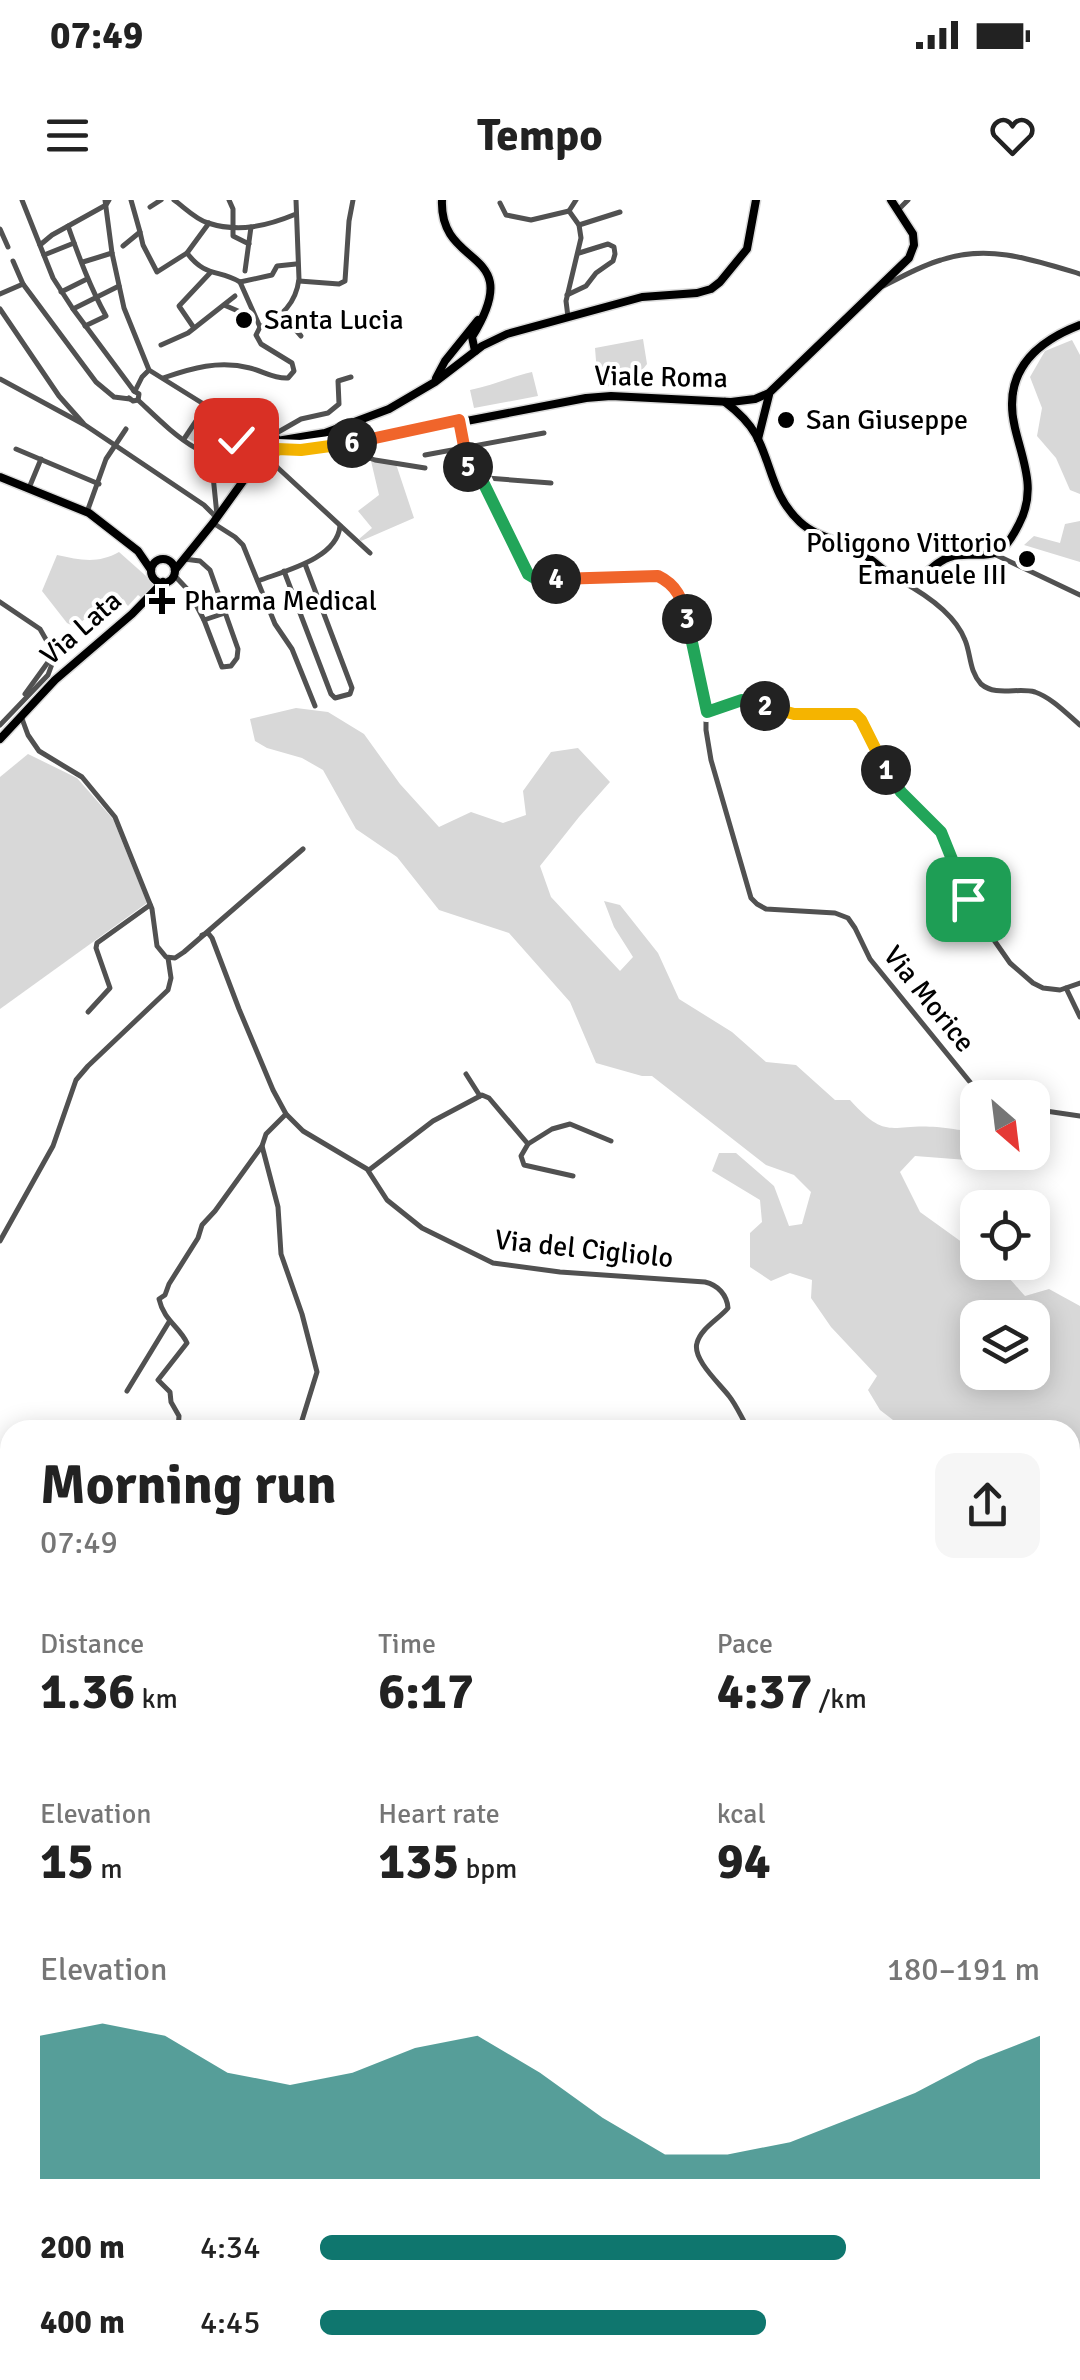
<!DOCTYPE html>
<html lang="en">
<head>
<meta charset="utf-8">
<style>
	:root { --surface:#fff; --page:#f6f6f6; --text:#222; --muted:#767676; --accent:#0f766e }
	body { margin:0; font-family:Signika,sans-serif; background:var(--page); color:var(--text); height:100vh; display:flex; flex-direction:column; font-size:38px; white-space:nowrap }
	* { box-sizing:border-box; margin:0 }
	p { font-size:32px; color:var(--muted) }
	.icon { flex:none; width:55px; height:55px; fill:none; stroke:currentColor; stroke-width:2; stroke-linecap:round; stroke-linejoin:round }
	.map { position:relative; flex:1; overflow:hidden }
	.side { position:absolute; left:0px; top:1220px; width:1080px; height:960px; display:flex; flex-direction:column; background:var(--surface); border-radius:30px 30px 0 0; box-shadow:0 5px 25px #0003 }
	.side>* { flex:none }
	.needle { width:65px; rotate:152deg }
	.fabs { position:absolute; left:960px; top:880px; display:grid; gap:20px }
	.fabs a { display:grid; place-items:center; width:90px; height:90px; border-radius:20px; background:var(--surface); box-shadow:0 5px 25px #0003; font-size:50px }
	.pin { position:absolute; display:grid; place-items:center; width:85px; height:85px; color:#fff; margin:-42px; border-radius:20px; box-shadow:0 5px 15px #0006 }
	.km { position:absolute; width:50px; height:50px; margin:-25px; border-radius:50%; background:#222; color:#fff; font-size:28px; line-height:50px; text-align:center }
	.round { display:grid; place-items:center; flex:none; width:105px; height:105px; border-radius:20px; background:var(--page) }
	.summary { display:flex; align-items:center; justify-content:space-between; height:170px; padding:0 40px }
	h1 { font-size:55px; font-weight:700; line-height:75px }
	.metrics { display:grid; grid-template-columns:repeat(3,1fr); gap:15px; height:170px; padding:10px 40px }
	.metrics div { display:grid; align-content:center }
	.metrics b { font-size:50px; font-weight:700 }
	.metrics small { font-size:28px; font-weight:400 }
	.metrics p { font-size:28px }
	.chart { height:280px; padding:20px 40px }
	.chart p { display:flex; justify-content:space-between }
	.chart svg { width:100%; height:180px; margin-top:10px; fill:var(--accent); opacity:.7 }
	ul { padding:0 40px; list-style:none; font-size:32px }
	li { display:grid; grid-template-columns:160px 120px 1fr; align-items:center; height:75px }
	li i { height:25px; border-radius:12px; background:var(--accent) }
	.status { display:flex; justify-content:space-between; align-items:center; height:70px; padding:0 50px; background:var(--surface); direction:ltr }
	.status svg { height:28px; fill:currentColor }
	header { display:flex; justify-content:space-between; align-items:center; height:130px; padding:0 40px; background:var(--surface); font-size:45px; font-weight:700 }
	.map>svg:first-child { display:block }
</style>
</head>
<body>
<div class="status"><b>07:49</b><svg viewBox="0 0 49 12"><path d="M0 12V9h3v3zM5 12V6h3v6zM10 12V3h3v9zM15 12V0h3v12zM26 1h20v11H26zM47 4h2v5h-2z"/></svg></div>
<header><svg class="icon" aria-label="menu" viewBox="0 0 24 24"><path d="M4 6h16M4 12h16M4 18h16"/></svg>Tempo<svg class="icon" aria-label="heart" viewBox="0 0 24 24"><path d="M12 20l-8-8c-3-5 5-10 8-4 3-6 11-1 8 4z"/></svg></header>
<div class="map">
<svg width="1080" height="2180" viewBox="0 0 1080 2180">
	<rect width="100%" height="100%" fill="#fff"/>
	<g fill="#d8d8d8" fill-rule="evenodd">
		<path d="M643,139L647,164L643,169V187L598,186L595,148Z"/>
		<path d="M1072,140L1080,155V294L1070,290L1056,258L1037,236L1042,208L1030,177L1045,151Z"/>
		<path d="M532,172L538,196L474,208L470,190C492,186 510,177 532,172Z"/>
		<path d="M205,212L224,224L217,235L238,250L246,251L248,255L227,259L187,238Z"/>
		<path d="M371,261L396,264L414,318L361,341L359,339L372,328L358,311L379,295Z"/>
		<path d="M1080,321V362L1024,345L1034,336L1060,343L1065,324Z"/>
		<path d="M119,352L146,376L153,385L142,398L138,395L128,406L117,393L75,427L67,423L42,391L57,355C80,360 98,364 119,352Z"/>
		<path d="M296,508L328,512L364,534L400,584L439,627L471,612L503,623L526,615L523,591L551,552L578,548L610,582L579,617L540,666L551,697L620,771L633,757L614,727L604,701L620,705L658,753L679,799L732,832L766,862L796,865L835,900H850C888,942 890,923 937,927C952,928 963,932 977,930L978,952L1007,953L967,960L915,956L900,972L920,1012L977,1053L978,1062C999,1062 1011,1081 1025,1096L1049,1089L1080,1106V1405L1070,1395V1230H906L880,1210L868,1190L877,1176L831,1127L811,1098L812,1080L790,1073L771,1081L750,1067V1033L762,1022L760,1000L712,971L719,953H736L774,986L789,1026L802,1024L811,992L794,975L766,965L652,876H642L596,863L570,802L509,733L439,710L397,657L356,629L323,570L302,558L267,548L255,541L250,519ZM978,1118H1032V1172H978Z"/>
		<path d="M28,554L77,578L113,619L147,703L0,809V577Z"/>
		<path d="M1070,1803L1080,1805V2032L1070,2019Z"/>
	</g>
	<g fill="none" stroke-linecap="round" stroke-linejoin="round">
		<g stroke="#dbdbdb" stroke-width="11">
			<g id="major">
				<path d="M442,0C439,71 528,46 472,137L475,151"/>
				<path d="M436,178L445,161L478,120"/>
				<path d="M725,202C737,211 748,221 756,235C772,265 772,296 800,322C817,338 841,340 861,352C881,365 900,394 925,374C933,367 940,360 950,357C966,351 987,360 1002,349C1009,343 1015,332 1019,324C1037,290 1023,262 1015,228C1002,174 1033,143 1080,125"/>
				<circle cx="264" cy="245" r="14"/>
				<path d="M758,239L769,195"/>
				<path d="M277,241L325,233L389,209L435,182L482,146L507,134L642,97L697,93L711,89L720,82L747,49L756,0"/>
				<path d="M277,249L303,250L347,244L586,198L611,196L731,202L755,199L769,193L909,58L914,45L913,34L891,0"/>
				<path d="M0,277L89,313L138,351L151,370"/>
				<circle cx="163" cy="371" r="12"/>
				<path d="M175,370L213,323L259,259"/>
				<path d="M0,539L55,480L132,414L163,382"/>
			</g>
		</g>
		<g stroke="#515151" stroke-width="5">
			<path d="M22,0L53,78L73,109L134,191"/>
			<path d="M105,0L112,53L124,108L149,170L210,208L234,226"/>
			<path d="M174,0C184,7 195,19 208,23C239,33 267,26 296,14"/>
			<path d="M229,0L233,9V36L249,44"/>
			<path d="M500,3L506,15L531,20L569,11"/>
			<path d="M150,7L161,0"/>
			<path d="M898,10L908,0"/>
			<path d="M579,25L620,12"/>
			<path d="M68,26C79,57 90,87 106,116L85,126"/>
			<path d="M0,29L8,47"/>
			<path d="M140,32L143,45L157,72L187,53L209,23"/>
			<path d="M40,45L52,35L106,5L109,0"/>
			<path d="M123,46L140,32L131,0"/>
			<path d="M187,53C206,78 218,69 240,82L272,75L277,66L296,64"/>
			<path d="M44,55L74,43"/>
			<path d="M13,61L23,84L96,182L114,197L130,199"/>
			<path d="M83,62L112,53"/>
			<path d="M245,71L251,27"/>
			<path d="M299,81L339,84L345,81L349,21L353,0"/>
			<path d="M240,82L260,127"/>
			<path d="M883,86C902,77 920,66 941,60C989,44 1034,60 1080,74"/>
			<path d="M61,92L87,79"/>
			<path d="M0,94L23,84"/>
			<path d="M567,95L586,86L596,73L613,61L615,54L614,47L608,44L579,53"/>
			<path d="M224,105L238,111"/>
			<path d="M0,109L59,196L83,223"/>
			<path d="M73,109L119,86"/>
			<path d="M282,114L301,136"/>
			<path d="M568,117L566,101L581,38L579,25L569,11L576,0"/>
			<path d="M260,127C282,117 296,103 299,79L296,0"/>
			<path d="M194,128L179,106L210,73"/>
			<path d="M161,145L188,133L235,96"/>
			<path d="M163,178C192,168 219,160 250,168C263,171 274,179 288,178L294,171L292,163L261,144L256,135L260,127"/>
			<path d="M0,179L85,225L204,305L217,318"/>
			<path d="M134,191L139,194L138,200"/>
			<path d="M135,191L142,177L149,170"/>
			<path d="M129,198L133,201L138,200C168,228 209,273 254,256"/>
			<path d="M460,223L468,269L474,277L551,283"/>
			<path d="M234,226C246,219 254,224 265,231"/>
			<path d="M234,226L235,237L250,250"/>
			<path d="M273,235L301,219L328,213L339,204L338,181L351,177"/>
			<path d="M184,239L206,206"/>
			<path d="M338,247L375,260L425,268"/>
			<path d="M16,249L99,284"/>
			<path d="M425,255L544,233"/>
			<path d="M211,256L217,315"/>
			<path d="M270,258L278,268L370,353"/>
			<path d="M482,279L526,370L534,379L654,375L662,377L673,385L684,407L706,505V530L711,560L751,698L757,704L766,709L835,713L848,718L855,728L870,759L983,898"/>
			<path d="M29,288L41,259"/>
			<path d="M87,312L106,259L126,229"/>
			<path d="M213,323L235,337L243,345L275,424L292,449L315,506"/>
			<path d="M994,354L1080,395"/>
			<path d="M184,359L200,361L210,370L238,449L237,458L231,466L222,467L204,420"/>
			<path d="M284,371L331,494L335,498L350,494L352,488L305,364"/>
			<path d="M174,375L189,391L204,420L225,413"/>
			<path d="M258,381C284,371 337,359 340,326"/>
			<path d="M901,381C925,394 955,414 965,440C971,454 969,471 981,484C996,497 1018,487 1035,492C1052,498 1066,513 1080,525"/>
			<path d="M0,402L40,429L48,443L52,464L48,475L0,525"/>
			<path d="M25,494L51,458"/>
			<path d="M707,512L744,500L794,514L848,512L856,515L892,582L941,632L973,710L1010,763L1033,783L1043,788L1060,790L1080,783"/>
			<path d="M21,516L28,535L39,551L82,577L115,617L152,709L157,746L166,757L175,758L184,752L303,649"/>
			<path d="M202,735L208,733L212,738L239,809L273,890L286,914L303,931L367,969L387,1000L422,1028L493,1063L560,1072L705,1082C718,1085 727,1095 728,1108C719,1119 701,1128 697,1143C692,1159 720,1184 729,1196C737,1206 742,1219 749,1230"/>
			<path d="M1066,788L1080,817"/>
			<path d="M88,812L110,788L96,748L97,743L150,705"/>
			<path d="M466,874L480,896"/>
			<path d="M1032,909L1080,916"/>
			<path d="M286,914L266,934L262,946L278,1007L281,1054L302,1114L317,1172L299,1230"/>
			<path d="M528,944L521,956L524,965L573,976"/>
			<path d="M369,970L433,921L482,895L489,898L528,944L552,929L570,924L611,941"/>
			<path d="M0,1041L53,946L76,880L88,866L168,790L171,778L168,758"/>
			<path d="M127,1191L169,1122"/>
			<path d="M178,1230L179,1216L171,1202L170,1192L158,1180L187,1143C179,1126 164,1121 159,1099L165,1095L169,1084L198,1038L202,1025L215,1011L262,946"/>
			<path d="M1070,1563L1080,1555"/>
			<path d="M1070,1725L1080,1732"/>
			<path d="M0,2085L10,2097"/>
			<path d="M1070,2159L1080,2161"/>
			<path d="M133,2170V2180"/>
			<path d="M583,2170L588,2176"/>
			<path d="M666,2170L672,2180"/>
			<path d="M739,2170L758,2176L789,2180"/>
			<path d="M814,2170L827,2180"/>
			<path d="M349,2180L356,2170"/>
			<path d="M805,2180L813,2170"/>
		</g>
		<use href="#major" stroke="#000" stroke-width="8"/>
	</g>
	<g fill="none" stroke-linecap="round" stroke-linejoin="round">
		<g stroke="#fff" stroke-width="20">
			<path id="split-1" d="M886,570L901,592L941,632L968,699"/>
		</g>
		<g stroke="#fff" stroke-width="20">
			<path id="split-2" d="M765,506L794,514H855L861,520L886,570"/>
		</g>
		<g stroke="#fff" stroke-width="20">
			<path id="split-3" d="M687,419L707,512L742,500L765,506"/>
		</g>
		<g stroke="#fff" stroke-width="20">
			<path id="split-4" d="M556,379L658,376C677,385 682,399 687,419"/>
		</g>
		<g stroke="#fff" stroke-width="20">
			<path id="split-5" d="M468,267L472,276L482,280L528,374L538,380L556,379"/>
		</g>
		<g stroke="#fff" stroke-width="20">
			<path id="split-6" d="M352,243L459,220L468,267"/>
		</g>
		<g stroke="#fff" stroke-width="20">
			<path id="split-7" d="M236,240C250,250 263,272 277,249L301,250L352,243"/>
		</g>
		<use href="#split-1" stroke="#22a559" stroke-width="12"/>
		<use href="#split-2" stroke="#f5b400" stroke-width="12"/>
		<use href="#split-3" stroke="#22a559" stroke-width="12"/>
		<use href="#split-4" stroke="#f0652b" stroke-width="12"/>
		<use href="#split-5" stroke="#22a559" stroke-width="12"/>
		<use href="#split-6" stroke="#f0652b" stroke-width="12"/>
		<use href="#split-7" stroke="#f5b400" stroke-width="12"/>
	</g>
	<g fill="#000" stroke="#fff" stroke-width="4">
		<circle cx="244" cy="120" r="10"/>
		<circle cx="786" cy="220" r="10"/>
		<circle cx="1027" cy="359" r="10"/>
		<path d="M157 386h10v10h10v10h-10v10h-10v-10h-10v-10h10z"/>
	</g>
	<g text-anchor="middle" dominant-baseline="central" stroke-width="8" stroke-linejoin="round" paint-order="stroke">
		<g font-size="28" fill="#000" stroke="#fff" text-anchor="start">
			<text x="264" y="120">Santa Lucia</text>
			<text x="806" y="220">San Giuseppe</text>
			<text x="1007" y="343" text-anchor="end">Poligono Vittorio<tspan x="1007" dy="32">Emanuele III</tspan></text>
			<text x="184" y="401">Pharma Medical</text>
		</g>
		<g font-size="28" fill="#000" stroke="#fff">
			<text transform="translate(661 177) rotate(1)">Viale Roma</text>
			<text transform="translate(81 428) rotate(-41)">Via Lata</text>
			<text transform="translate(929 799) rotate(51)">Via Morice</text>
			<text transform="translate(584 1049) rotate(6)">Via del Cigliolo</text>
		</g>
	</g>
</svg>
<div class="fabs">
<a><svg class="needle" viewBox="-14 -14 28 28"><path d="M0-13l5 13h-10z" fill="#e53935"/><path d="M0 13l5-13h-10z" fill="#767676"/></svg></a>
<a><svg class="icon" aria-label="locate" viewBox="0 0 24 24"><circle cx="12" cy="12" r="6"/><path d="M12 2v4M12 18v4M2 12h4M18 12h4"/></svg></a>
<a><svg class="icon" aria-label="layers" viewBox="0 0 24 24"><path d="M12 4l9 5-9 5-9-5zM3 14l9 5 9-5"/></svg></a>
</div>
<div class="pin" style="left:968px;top:699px;background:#1e9e55"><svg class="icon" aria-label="arrive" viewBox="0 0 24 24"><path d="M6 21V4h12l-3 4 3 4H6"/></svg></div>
<div class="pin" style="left:236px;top:240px;background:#d93025"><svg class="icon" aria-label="check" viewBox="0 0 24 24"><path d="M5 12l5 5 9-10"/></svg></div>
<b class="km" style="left:886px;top:570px">1</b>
<b class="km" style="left:765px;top:506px">2</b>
<b class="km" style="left:687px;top:419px">3</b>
<b class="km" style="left:556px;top:379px">4</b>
<b class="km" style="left:468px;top:267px">5</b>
<b class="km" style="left:352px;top:243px">6</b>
<section class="side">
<div class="summary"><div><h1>Morning run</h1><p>07:49</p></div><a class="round"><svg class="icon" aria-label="share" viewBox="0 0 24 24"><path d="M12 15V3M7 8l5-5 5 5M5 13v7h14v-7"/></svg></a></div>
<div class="metrics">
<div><p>Distance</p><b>1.36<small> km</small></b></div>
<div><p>Time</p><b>6:17</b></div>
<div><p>Pace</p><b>4:37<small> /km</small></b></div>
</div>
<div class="metrics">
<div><p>Elevation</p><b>15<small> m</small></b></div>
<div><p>Heart rate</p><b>135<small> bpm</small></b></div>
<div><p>kcal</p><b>94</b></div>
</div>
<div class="chart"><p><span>Elevation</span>180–191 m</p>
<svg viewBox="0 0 160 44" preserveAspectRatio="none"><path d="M0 44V9L10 6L20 9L30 18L40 21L50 18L60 12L70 9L80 18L90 29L100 38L110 38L120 35L130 29L140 23L150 15L160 9V44z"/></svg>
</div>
<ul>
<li><b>200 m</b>4:34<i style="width:73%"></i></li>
<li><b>400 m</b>4:45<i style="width:62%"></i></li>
</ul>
</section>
</div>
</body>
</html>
